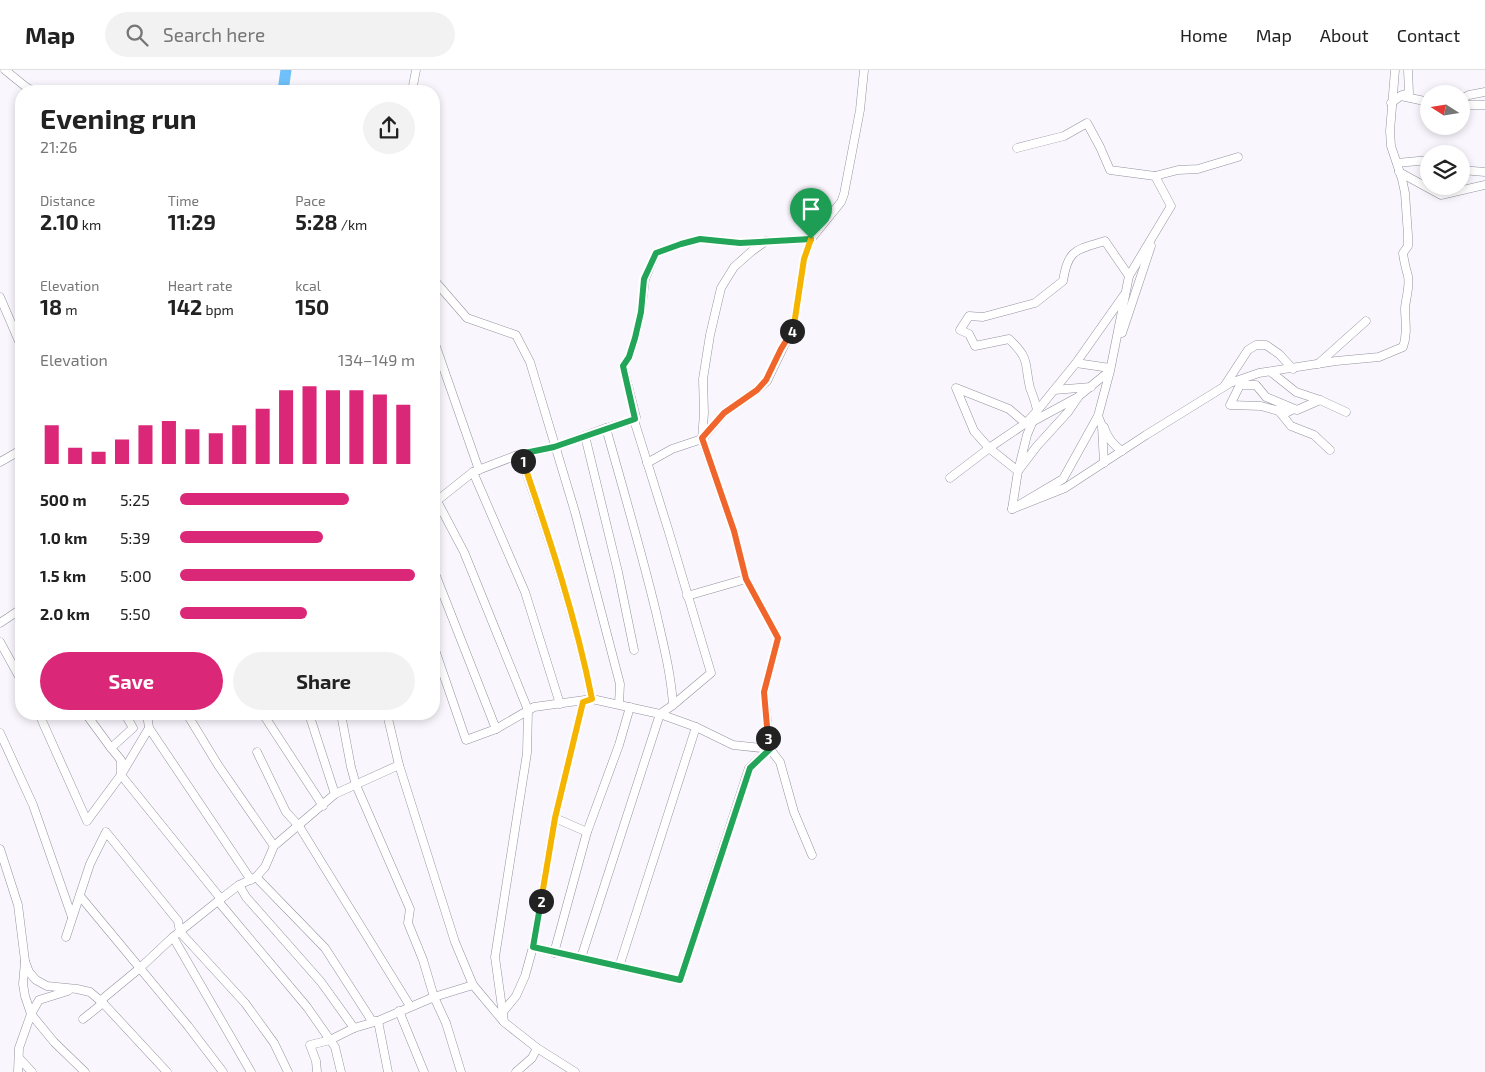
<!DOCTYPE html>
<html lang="en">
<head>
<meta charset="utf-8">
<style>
	:root { --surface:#fff; --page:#f2f2f2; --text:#222; --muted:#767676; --line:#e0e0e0; --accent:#db2777 }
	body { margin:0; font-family:"Exo 2",sans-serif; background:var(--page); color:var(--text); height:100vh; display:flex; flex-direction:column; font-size:19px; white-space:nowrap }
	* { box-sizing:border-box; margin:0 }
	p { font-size:16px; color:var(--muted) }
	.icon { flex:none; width:28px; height:28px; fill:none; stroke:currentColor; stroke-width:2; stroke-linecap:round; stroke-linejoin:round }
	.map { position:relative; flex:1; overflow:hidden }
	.drawer { position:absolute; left:15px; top:15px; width:425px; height:635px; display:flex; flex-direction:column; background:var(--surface); border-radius:20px; box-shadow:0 2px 8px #0003 }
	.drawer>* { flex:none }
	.needle { width:32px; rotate:282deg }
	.buttons { position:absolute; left:1420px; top:15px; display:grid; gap:10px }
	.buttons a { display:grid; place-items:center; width:50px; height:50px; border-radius:50%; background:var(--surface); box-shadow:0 2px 8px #0003; font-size:25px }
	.pin { position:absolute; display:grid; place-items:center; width:42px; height:42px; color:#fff; margin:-51px -21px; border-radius:50% 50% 50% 0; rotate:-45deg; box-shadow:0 0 5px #0007 }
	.pin .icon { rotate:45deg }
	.km { position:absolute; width:25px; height:25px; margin:-12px; border-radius:50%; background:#222; color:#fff; font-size:14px; line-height:25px; text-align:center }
	.round { display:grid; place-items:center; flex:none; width:52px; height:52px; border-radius:26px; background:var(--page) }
	.headline { display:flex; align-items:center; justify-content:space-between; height:85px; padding:0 25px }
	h1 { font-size:28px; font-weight:700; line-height:38px }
	.metrics { display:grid; grid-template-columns:repeat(3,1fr); gap:8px; height:85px; padding:5px 25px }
	.metrics div { display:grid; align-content:center }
	.metrics b { font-size:21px; font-weight:700 }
	.metrics small { font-size:14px; font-weight:400 }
	.metrics p { font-size:14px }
	.chart { height:140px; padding:10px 25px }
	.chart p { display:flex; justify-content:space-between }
	.chart svg { width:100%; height:90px; margin-top:5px; stroke:var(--accent); stroke-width:6 }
	.cta { display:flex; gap:10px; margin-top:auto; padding:10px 25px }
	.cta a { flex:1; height:58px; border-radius:30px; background:var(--accent); color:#fff; font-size:20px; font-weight:700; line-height:58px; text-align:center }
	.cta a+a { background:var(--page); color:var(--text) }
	ul { padding:0 25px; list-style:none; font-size:16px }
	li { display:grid; grid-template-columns:80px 60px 1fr; align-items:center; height:38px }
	li i { height:12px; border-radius:6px; background:var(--accent) }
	header { display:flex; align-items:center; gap:30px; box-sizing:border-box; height:70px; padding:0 25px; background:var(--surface); border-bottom:1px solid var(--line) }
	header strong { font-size:24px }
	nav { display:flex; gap:28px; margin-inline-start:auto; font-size:18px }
	.search { width:350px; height:45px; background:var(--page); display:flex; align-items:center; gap:12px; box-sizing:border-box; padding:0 18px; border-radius:28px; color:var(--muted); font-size:19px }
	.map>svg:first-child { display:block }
</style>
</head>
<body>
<header>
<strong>Map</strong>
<div class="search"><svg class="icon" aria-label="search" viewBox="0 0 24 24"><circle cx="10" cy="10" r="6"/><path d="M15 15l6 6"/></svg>Search here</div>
<nav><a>Home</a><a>Map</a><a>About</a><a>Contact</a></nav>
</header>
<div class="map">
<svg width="1485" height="1002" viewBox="0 0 1485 1002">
	<rect width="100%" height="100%" fill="#f9f7fd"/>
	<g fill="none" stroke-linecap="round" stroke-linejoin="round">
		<path stroke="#6fc0fa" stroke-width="11" d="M283,21L286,0"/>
		<g stroke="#95919f" stroke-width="9">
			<g id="minor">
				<path d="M5,0L26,17L33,21"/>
				<path d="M412,21L416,0"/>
				<path d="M1401,26L1429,32"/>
				<path d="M1461,29L1469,25L1485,22"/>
				<path d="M1391,33L1402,25L1409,23L1408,0"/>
				<path d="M1461,35H1485"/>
				<path d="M1017,78L1064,66L1087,53L1100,77L1110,100L1155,106L1171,136L1129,206"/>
				<path d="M1397,93L1429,90"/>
				<path d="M1461,100L1485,102"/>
				<path d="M1399,102L1441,125L1485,115"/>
				<path d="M1155,106L1178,100L1198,99L1238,87"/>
				<path d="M434,210L467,248L516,265L530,292L575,442L620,614L619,634"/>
				<path d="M0,227L21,276"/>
				<path d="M1122,263L1151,176"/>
				<path d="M434,271L479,400"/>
				<path d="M1076,293L1110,298L1107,303L1079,326L1068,342L1037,376L1018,401L1027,365L1037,341Z"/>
				<path d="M1076,293L1124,225"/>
				<path d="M1318,294L1366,251"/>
				<path d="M1271,302L1296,322L1320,330L1346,342"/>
				<path d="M1225,315L1248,280L1256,275H1266L1279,284L1293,299"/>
				<path d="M1054,320L1091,317"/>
				<path d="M1294,339L1286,343L1261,336L1230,335L1240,315H1256L1266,327L1297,340L1320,330"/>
				<path d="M1278,340L1291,356L1314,365L1330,380"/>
				<path d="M1098,346L1102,356L1104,393"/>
				<path d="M1032,352L1076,328"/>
				<path d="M1104,357C1107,367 1113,375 1122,381"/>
				<path d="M585,366L618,502L634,580"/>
				<path d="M520,384C548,465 575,545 592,629"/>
				<path d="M0,392L21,380"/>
				<path d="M647,393L672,379L702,369L724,343L757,320L767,311L794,255L804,189L811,169"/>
				<path d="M473,402L525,522L560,634"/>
				<path d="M950,408L992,376L1026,353L1037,341C1036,333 1033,326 1030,318C1024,293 1031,290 1009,269L975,276L969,264L960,260L969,246L983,247L1035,233L1063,211C1068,178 1077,180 1105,171L1129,206L1110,301L1098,346L1063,409L1012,439L1065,418L1146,365L1230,313L1259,303L1336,291L1379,287L1403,277C1408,263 1405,251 1405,238C1406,227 1410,217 1408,206C1406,199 1404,192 1403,183L1408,176V165L1405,123L1402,109L1391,76L1390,61L1395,0"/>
				<path d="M437,431L464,482L528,640L527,683L495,887L504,952"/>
				<path d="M434,433L473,402L520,384L555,377L606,358L634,350"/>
				<path d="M1012,439L1018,401L989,378L974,361L956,318L1009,339L1023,351"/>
				<path d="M434,501L496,659"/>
				<path d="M687,526L746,509"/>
				<path d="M0,553L21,539"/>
				<path d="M0,572L21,610"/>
				<path d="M434,577L466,670L496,659L534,637L592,629L660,644L696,657L733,675L770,679L780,692L794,742L812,785"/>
				<path d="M673,635L711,603L668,459L634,350L636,347L623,296L629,287L635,268L641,242L645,209L656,183L681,174L700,169L740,173L811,169L841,132L844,124L860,40L864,0"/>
				<path d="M39,644L87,751L121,705V690L111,678L133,658L125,644"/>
				<path d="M86,644L111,678"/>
				<path d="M147,644L149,658L251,810"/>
				<path d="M187,644L218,695L274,776"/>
				<path d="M263,644L323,736"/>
				<path d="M309,644L335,724"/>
				<path d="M341,644L351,697L356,715L410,839L408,853L423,890L434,927L446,953L461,1002"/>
				<path d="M387,644L399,695L455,872L473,915L504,952L537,978"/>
				<path d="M149,658L121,705L221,829"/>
				<path d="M0,663L33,735L72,847"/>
				<path d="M257,682L286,742L299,756L410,936"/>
				<path d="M555,748L587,762"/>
				<path d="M0,779L18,835L25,891L29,902L36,910L47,916L77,919L90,922L103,933L167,1002"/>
				<path d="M256,807L325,878L372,951H378L388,1002"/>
				<path d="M239,815L246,827L321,912L354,958"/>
				<path d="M80,826L188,956L223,1002"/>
				<path d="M218,831L307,937L335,977L341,1002"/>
				<path d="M66,867L90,794L106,762L178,851L180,862L245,933L274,973L288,1002"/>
				<path d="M173,867L251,1002"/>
				<path d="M533,877L680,910L749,698L770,679L764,622L778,568L746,509L734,461L702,369L704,343L703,309L710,265L721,218L734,197L752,181L766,171"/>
				<path d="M554,883L587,762L619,675L630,637"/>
				<path d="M581,888L660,644L673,635C671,603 663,573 656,542C641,480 623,419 606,358"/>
				<path d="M619,897L696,657"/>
				<path d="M68,921L39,930L31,944L54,972L85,1002"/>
				<path d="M100,931L140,898L173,867L218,831L239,815L256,807L265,797L274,776L335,724L399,695"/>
				<path d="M399,941L424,1002"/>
				<path d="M502,943L516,926L525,906L533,877L555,748L583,632"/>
				<path d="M83,949L103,933"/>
				<path d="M19,988L32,1002"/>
				<path d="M18,1002L19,978L31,944L25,926L23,914L25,892"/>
				<path d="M317,1002L316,991L310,975L330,970L354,958L378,951L434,927L473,915"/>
				<path d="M516,1002L532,988L537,978L575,1002"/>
			</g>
		</g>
		<use href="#minor" stroke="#fff" stroke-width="8"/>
	</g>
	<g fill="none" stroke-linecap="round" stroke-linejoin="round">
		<g stroke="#fff" stroke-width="10">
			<path id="split-1" d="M523,391L520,384L554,377L635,349L623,296L629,287L635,268L641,242L644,209L656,183L681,174L700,169L740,173L811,169"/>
		</g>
		<g stroke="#fff" stroke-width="10">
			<path id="split-2" d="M523,391C550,470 576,548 592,629L583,632L555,748L541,831"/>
		</g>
		<g stroke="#fff" stroke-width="10">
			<path id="split-3" d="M541,831L533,877L680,910L750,698L770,679L768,668"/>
		</g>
		<g stroke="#fff" stroke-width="10">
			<path id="split-4" d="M768,668L764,622L778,568L746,509L734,461L702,368L724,343L757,320L766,310L781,279L792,261"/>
		</g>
		<g stroke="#fff" stroke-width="10">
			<path id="split-5" d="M792,261L794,255L804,189L811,169"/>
		</g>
		<use href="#split-1" stroke="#22a559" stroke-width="6"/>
		<use href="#split-2" stroke="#f5b400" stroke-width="6"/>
		<use href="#split-3" stroke="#22a559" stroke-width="6"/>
		<use href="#split-4" stroke="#f0652b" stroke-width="6"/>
		<use href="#split-5" stroke="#f5b400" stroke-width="6"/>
	</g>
</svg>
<div class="buttons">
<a><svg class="needle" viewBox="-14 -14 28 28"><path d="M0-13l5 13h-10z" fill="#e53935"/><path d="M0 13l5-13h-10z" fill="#767676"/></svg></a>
<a><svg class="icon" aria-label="layers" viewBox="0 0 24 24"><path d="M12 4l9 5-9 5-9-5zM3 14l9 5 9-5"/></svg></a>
</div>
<div class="pin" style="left:811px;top:169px;background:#1e9e55"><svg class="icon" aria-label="arrive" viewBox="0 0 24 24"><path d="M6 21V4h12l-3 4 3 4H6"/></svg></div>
<b class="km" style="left:523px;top:391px">1</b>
<b class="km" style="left:541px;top:831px">2</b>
<b class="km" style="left:768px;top:668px">3</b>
<b class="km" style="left:792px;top:261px">4</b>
<section class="drawer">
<div class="headline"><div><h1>Evening run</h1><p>21:26</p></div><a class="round"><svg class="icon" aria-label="share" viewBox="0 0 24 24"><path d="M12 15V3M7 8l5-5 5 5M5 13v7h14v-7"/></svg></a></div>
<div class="metrics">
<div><p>Distance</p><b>2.10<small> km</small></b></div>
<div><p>Time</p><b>11:29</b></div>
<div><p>Pace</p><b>5:28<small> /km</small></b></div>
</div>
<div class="metrics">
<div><p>Elevation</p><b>18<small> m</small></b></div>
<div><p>Heart rate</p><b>142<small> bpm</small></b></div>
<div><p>kcal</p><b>150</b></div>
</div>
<div class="chart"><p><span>Elevation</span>134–149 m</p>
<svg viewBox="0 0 160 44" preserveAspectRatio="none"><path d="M5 44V25M15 44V36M25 44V38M35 44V32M45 44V25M55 44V23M65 44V27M75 44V29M85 44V25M95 44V17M105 44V8M115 44V6M125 44V8M135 44V8M145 44V10M155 44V15"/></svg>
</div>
<ul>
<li><b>500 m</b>5:25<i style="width:72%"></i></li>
<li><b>1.0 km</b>5:39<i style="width:61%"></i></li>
<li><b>1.5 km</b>5:00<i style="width:100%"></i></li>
<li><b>2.0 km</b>5:50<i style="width:54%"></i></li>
</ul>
<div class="cta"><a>Save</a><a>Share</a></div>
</section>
</div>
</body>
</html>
